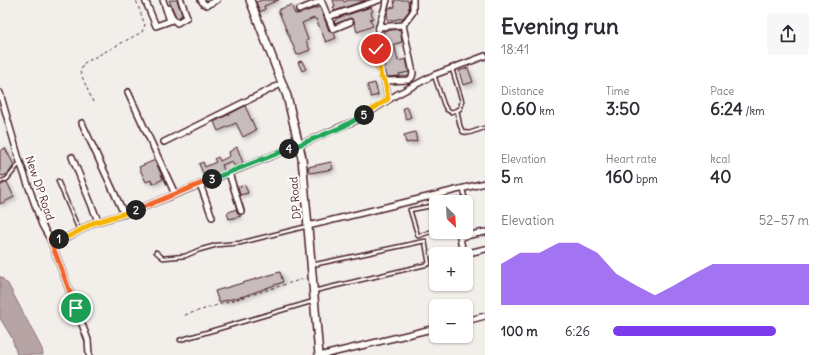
<!DOCTYPE html>
<html lang="en">
<head>
<meta charset="utf-8">
<style>
	:root { --surface:#fff; --page:#f7f7f7; --text:#2b2b33; --muted:#7c7c81; --accent:#7c3aed }
	body { margin:0; font-family:Delius,sans-serif; background:var(--page); color:var(--text); height:100vh; display:flex; flex-direction:column; font-size:15px; white-space:nowrap }
	* { box-sizing:border-box; margin:0 }
	p { font-size:13px; color:var(--muted) }
	.icon { flex:none; width:22px; height:22px; fill:none; stroke:currentColor; stroke-width:2; stroke-linecap:round; stroke-linejoin:round }
	.map { position:relative; flex:1; overflow:hidden }
	.sheet { display:flex; flex-direction:column; background:var(--surface); width:340px }
	.sheet>* { flex:none }
	.needle { width:26px; rotate:155deg }
	.buttons { position:absolute; left:429px; top:195px; display:grid; gap:8px }
	.buttons a { display:grid; place-items:center; width:44px; height:44px; border-radius:6px; background:var(--surface); box-shadow:0 1px 3px #0004; font-size:20px }
	.pin { position:absolute; display:grid; place-items:center; width:34px; height:34px; color:#fff; margin:-17px; border:2px solid #fff; border-radius:50%; box-shadow:0 1px 4px #0007 }
	.km { position:absolute; width:20px; height:20px; margin:-10px; border-radius:50%; background:#222; color:#fff; font-size:11px; line-height:20px; text-align:center }
	.round { display:grid; place-items:center; flex:none; width:42px; height:42px; border-radius:6px; background:var(--page) }
	.overview { display:flex; align-items:center; justify-content:space-between; height:68px; padding:0 16px }
	h1 { font-size:22px; font-weight:700; line-height:30px }
	.figures { display:grid; grid-template-columns:repeat(3,1fr); gap:6px; height:68px; padding:4px 16px }
	.figures div { display:grid; align-content:center }
	.figures b { font-size:17px; font-weight:700 }
	.figures small { font-size:11px; font-weight:400 }
	.figures p { font-size:11px }
	.chart { height:112px; padding:8px 16px }
	.chart p { display:flex; justify-content:space-between }
	.chart svg { width:100%; height:72px; margin-top:4px; fill:var(--accent); opacity:.7 }
	ul { padding:0 16px; list-style:none; font-size:13px }
	li { display:grid; grid-template-columns:64px 48px 1fr; align-items:center; height:30px }
	li i { height:10px; border-radius:5px; background:var(--accent) }
	main { display:flex; flex:1; min-height:0 }
	.map>svg:first-child { display:block }
</style>
</head>
<body>
<main>
<div class="map">
<svg width="485" height="355" viewBox="0 0 485 355">
	<defs>
		<filter id="shadow"><feDropShadow dx="2" dy="2" stdDeviation="2" flood-color="#0004"/></filter>
	</defs>
	<rect width="100%" height="100%" fill="#f2efeb"/>
	<filter id="ink" filterUnits="userSpaceOnUse"><feTurbulence type="fractalNoise" baseFrequency=".025" numOctaves="2"/><feDisplacementMap in="SourceGraphic" scale="8" xChannelSelector="R" yChannelSelector="G"/><feConvolveMatrix kernelMatrix="1 2 1 2 8 2 1 2 1" color-interpolation-filters="sRGB"/></filter>
	<g filter="url(#ink)">
		<path fill="#b7a5a6" stroke="#8b6f75" d="M0,276L8,284L42,349L43,355H17L12,338L0,318Z"/>
		<g fill="#c8bbbb" stroke="#4a1f2b" filter="url(#shadow)">
			<path d="M169,0H177L182,15L178,18L176,17Z"/>
			<path d="M262,0H279L264,6L265,9L260,12L256,2Z"/>
			<path d="M333,0H343L344,2L349,0H366L335,11L333,7L335,6Z"/>
			<path d="M394,0H408L409,11L403,18L388,21L387,14L389,8L395,7Z"/>
			<path d="M291,5L295,14H297L320,7L329,31L334,33L336,38L326,42L316,19L314,18L302,23L308,40L306,41L310,50L297,55L278,10Z"/>
			<path d="M371,7L373,11L371,12L373,18L370,19L373,26L357,32L354,21L351,18L335,24L334,21L338,18Z"/>
			<path d="M400,29L402,42L394,44L398,61L406,59L409,72L399,74L400,76L387,77L380,44L381,38L385,36L383,31Z"/>
			<path d="M302,61L306,69L302,71L298,62Z"/>
			<path d="M468,68L473,82L463,85L459,71Z"/>
			<path d="M375,83L378,95L371,97L367,85Z"/>
			<path d="M245,106L256,130L243,137L236,123L218,131L214,122Z"/>
			<path d="M407,107L411,117L406,119L403,108Z"/>
			<path d="M415,132L417,141L406,143L404,135Z"/>
			<path d="M237,147L243,163L234,166L232,161L222,165L224,171L205,178L199,164L203,162L205,167L216,162L214,159L218,157L220,161L230,156L229,152Z"/>
			<path d="M5,148L14,165L8,174L2,176L0,174V151Z"/>
			<path d="M155,160L163,179L153,184L151,180L146,182L139,167Z"/>
			<path d="M331,162L333,169L310,173L308,167Z"/>
			<path d="M7,182L14,197L0,204V186Z"/>
			<path d="M245,185L248,193L240,195L238,187Z"/>
			<path d="M236,209L238,214L241,216L229,219L227,213Z"/>
			<path d="M280,272L283,282L244,296L219,302L215,291Z"/>
		</g>
		<g fill="none" stroke-linecap="round" stroke-linejoin="round">
			<g stroke="#4a1f2b" stroke-width="5.5">
				<g id="lane">
					<path d="M434,75L444,105L447,110L451,112L460,109L462,101L452,69"/>
					<path d="M457,110L460,126L463,132L469,133L484,128"/>
					<path d="M58,181L79,230"/>
					<path d="M0,182L7,179L20,163"/>
					<path d="M463,189L470,220L466,221"/>
					<path d="M448,202L466,198"/>
					<path d="M436,205L410,210L418,236L436,230"/>
					<path d="M156,252L163,258L185,256L199,250L217,245L240,243L308,226"/>
					<path d="M312,265L425,241L429,264L314,291"/>
					<path d="M180,340L314,301"/>
				</g>
			</g>
			<g stroke="#4a1f2b" stroke-width="8">
				<g id="street">
					<path d="M145,0L156,26L170,21L163,0"/>
					<path d="M201,0L204,4L207,5L217,0"/>
					<path d="M321,0L333,29L350,22"/>
					<path d="M387,0L379,27L403,25L413,12V0"/>
					<path d="M168,8L173,19L177,23L187,17L181,0"/>
					<path d="M299,10L321,1"/>
					<path d="M328,17L379,0"/>
					<path d="M379,27C378,32 377,36 376,40C375,49 379,75 385,81L409,80L412,77L413,73L403,25"/>
					<path d="M385,81L388,99"/>
					<path d="M128,92L175,194"/>
					<path d="M0,93L19,159L42,225L50,239L88,340L89,355"/>
					<path d="M82,123L124,214"/>
					<path d="M164,142L283,83"/>
					<path d="M72,157L98,221"/>
					<path d="M229,173L241,211"/>
					<path d="M200,184L212,217"/>
					<path d="M308,226L485,183"/>
					<path d="M50,239L56,241L70,236L93,223L131,212L299,145L359,119L396,95L434,75L485,56"/>
					<path d="M463,254L460,237L485,232"/>
					<path d="M464,254L485,249"/>
					<path d="M466,321L485,316"/>
					<path d="M323,355L436,328"/>
				</g>
			</g>
			<g stroke="#4a1f2b" stroke-width="10">
				<path id="secondary" d="M250,0L287,96L302,158L319,355"/>
			</g>
			<g stroke="#4a1f2b" stroke-width="1" stroke-dasharray="3 3" stroke-linecap="butt">
				<path d="M93,102L80,72L84,63L142,32L145,25L136,0"/>
				<path d="M185,315L306,278"/>
			</g>
			<use href="#lane" stroke="#fdfcf7" stroke-width="2.5"/>
			<use href="#street" stroke="#fdfcf7" stroke-width="5"/>
			<use href="#secondary" stroke="#fdfcf7" stroke-width="7"/>
		</g>
	</g>
	<g fill="none" stroke-linecap="round" stroke-linejoin="round" filter="url(#ink)">
		<g stroke="#fff" stroke-width="8">
			<path id="split-1" d="M59,239L56,240L50,239L76,308"/>
		</g>
		<g stroke="#fff" stroke-width="8">
			<path id="split-2" d="M59,239L70,236L93,223L136,210"/>
		</g>
		<g stroke="#fff" stroke-width="8">
			<path id="split-3" d="M136,210L212,179"/>
		</g>
		<g stroke="#fff" stroke-width="8">
			<path id="split-4" d="M212,179L289,149"/>
		</g>
		<g stroke="#fff" stroke-width="8">
			<path id="split-5" d="M289,149L342,127L364,115"/>
		</g>
		<g stroke="#fff" stroke-width="8">
			<path id="split-6" d="M364,115L388,99L385,81L381,77L376,49"/>
		</g>
		<use href="#split-1" stroke="#f0652b" stroke-width="5"/>
		<use href="#split-2" stroke="#f5b400" stroke-width="5"/>
		<use href="#split-3" stroke="#f0652b" stroke-width="5"/>
		<use href="#split-4" stroke="#22a559" stroke-width="5"/>
		<use href="#split-5" stroke="#22a559" stroke-width="5"/>
		<use href="#split-6" stroke="#f5b400" stroke-width="5"/>
	</g>
	<g text-anchor="middle" dominant-baseline="central" stroke-width="4" stroke-linejoin="round" paint-order="stroke">
		<g font-size="11" fill="#4a1f2b" stroke="#fdfcf7">
			<text transform="translate(40 188) rotate(71)">New DP Road</text>
			<text transform="translate(295 198) rotate(-95)">DP Road</text>
		</g>
	</g>
</svg>
<div class="buttons">
<a><svg class="needle" viewBox="-14 -14 28 28"><path d="M0-13l5 13h-10z" fill="#e53935"/><path d="M0 13l5-13h-10z" fill="#7c7c81"/></svg></a>
<a>+</a>
<a>−</a>
</div>
<div class="pin" style="left:76px;top:308px;background:#1e9e55"><svg class="icon" aria-label="arrive" viewBox="0 0 24 24"><path d="M6 21V4h12l-3 4 3 4H6"/></svg></div>
<div class="pin" style="left:376px;top:49px;background:#d93025"><svg class="icon" aria-label="check" viewBox="0 0 24 24"><path d="M5 12l5 5 9-10"/></svg></div>
<b class="km" style="left:59px;top:239px">1</b>
<b class="km" style="left:136px;top:210px">2</b>
<b class="km" style="left:212px;top:179px">3</b>
<b class="km" style="left:289px;top:149px">4</b>
<b class="km" style="left:364px;top:115px">5</b>
</div>
<section class="sheet">
<div class="overview"><div><h1>Evening run</h1><p>18:41</p></div><a class="round"><svg class="icon" aria-label="share" viewBox="0 0 24 24"><path d="M12 15V3M7 8l5-5 5 5M5 13v7h14v-7"/></svg></a></div>
<div class="figures">
<div><p>Distance</p><b>0.60<small> km</small></b></div>
<div><p>Time</p><b>3:50</b></div>
<div><p>Pace</p><b>6:24<small> /km</small></b></div>
</div>
<div class="figures">
<div><p>Elevation</p><b>5<small> m</small></b></div>
<div><p>Heart rate</p><b>160<small> bpm</small></b></div>
<div><p>kcal</p><b>40</b></div>
</div>
<div class="chart"><p><span>Elevation</span>52–57 m</p>
<svg viewBox="0 0 160 44" preserveAspectRatio="none"><path d="M0 44V19L10 12L20 12L30 6L40 6L50 12L60 25L70 32L80 38L90 32L100 25L110 19L120 19L130 19L140 19L150 19L160 19V44z"/></svg>
</div>
<ul>
<li><b>100 m</b>6:26<i style="width:83%"></i></li>
</ul>
</section>
</main>
</body>
</html>
